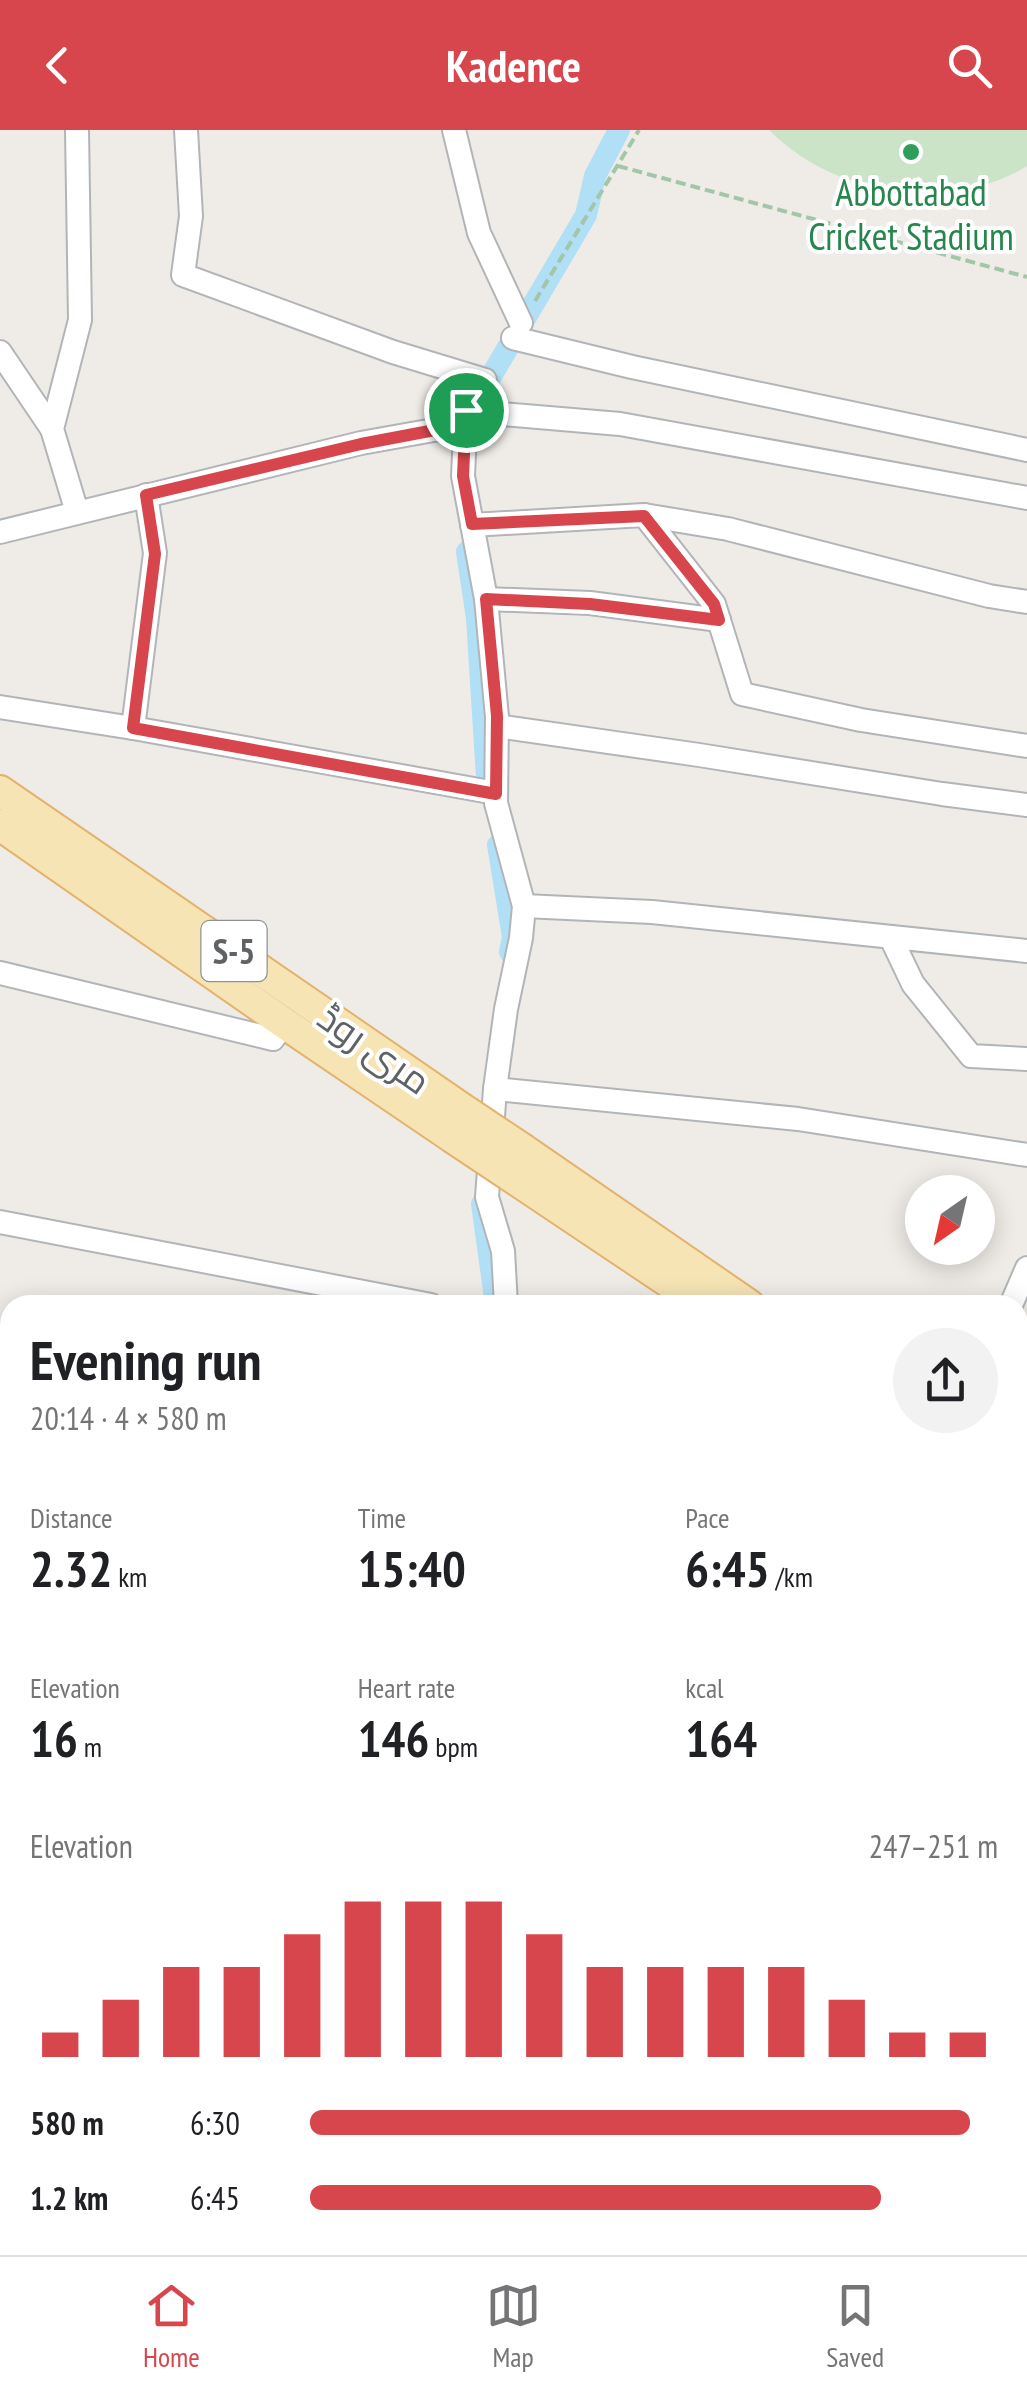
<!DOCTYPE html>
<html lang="en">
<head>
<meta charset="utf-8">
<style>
	:root { --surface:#fff; --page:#f2f2f2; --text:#202124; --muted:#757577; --line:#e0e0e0; --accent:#d7464d }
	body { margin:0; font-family:"PT Sans Narrow",Cairo,sans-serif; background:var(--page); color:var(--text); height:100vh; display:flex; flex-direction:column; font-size:38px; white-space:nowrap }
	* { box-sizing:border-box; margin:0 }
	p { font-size:32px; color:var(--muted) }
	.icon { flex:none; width:55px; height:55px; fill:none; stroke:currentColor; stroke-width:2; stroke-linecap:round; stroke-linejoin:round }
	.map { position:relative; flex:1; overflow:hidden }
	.sheet { position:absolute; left:0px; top:1165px; width:1028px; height:960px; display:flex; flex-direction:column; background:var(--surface); border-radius:30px 30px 0 0; box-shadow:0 5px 25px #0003 }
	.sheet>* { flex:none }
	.needle { width:65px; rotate:214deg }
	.buttons { position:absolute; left:905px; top:1045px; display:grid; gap:20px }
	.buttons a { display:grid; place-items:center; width:90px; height:90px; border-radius:50%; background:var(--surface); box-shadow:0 5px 25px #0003; font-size:50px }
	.pin { position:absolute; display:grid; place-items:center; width:85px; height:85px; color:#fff; margin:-42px; border:5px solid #fff; border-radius:50%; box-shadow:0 2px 10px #0007 }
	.round { display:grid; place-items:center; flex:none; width:105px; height:105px; border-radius:52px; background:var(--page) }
	.overview { display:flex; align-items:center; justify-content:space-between; height:170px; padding:0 30px }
	h1 { font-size:55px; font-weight:700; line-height:75px }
	.stats { display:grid; grid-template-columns:repeat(3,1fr); gap:15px; height:170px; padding:10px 30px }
	.stats div { display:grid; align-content:center }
	.stats b { font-size:50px; font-weight:700 }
	.stats small { font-size:28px; font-weight:400 }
	.stats p { font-size:28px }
	.chart { height:280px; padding:20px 30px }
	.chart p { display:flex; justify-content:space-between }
	.chart svg { width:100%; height:180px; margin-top:10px; stroke:var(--accent); stroke-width:6 }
	ul { padding:0 30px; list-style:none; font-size:32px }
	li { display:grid; grid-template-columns:160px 120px 1fr; align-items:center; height:75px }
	li i { height:25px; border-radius:12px; background:var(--accent) }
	header { display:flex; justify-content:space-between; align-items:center; height:130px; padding:0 30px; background:var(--accent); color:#fff; font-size:45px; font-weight:700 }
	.tabs { display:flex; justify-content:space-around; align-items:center; height:140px; border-top:2px solid var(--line); background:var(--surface); font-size:28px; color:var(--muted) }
	.tabs a { display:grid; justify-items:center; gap:5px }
	.tabs .active { color:var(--accent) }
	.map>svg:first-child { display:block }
</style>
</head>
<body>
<header><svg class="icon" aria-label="back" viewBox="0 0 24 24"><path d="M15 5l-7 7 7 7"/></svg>Kadence<svg class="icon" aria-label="search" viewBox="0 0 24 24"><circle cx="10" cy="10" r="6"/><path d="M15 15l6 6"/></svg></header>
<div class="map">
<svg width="1027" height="2125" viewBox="0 0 1027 2125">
	<rect width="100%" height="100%" fill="#efece7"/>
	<path fill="#cbe3c7" d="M769,0H1027V36C947,85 833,65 769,0Z"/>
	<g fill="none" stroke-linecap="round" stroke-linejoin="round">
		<g stroke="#b1e0f6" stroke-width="22">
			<path d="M456,296C455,274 471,258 490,248L586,85L595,46L619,0"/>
			<path d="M467,422L477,488L488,664"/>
			<path d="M498,715L513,807L510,822"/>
			<path d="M482,1074L496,1175"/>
		</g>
		<g stroke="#b2b5b8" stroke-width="26">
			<g id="minor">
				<path d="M186,0L191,86L183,145L393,222L485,250"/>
				<path d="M454,0L479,103L521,193"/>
				<path d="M513,208L632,237L1027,320"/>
				<path d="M0,222L52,299"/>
				<path d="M466,281L463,346L486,469L497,587L496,673L524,776L521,808L506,879L495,959L487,1067L503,1121L506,1175"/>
				<path d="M77,382L52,299L80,190L77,0"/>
				<path d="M644,385L714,474L742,564L861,590L1027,616"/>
				<path d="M472,395L644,385L728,399L989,466L1027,472"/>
				<path d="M0,402L361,313L456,296L466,281L620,294L1027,368"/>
				<path d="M486,469L590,473L719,490"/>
				<path d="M0,577L133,598L496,663"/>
				<path d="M497,596L699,625L942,664L1027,675"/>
				<path d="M133,598L155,423L146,365"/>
				<path d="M524,776L652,782L1027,821"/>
				<path d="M891,808L913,854L971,926L1027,929"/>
				<path d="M0,843L273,909L284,893"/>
				<path d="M495,959L798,989L1027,1025"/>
				<path d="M0,1092L431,1175"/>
				<path d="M1011,1175L1027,1138"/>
				<path d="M0,1219L10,1221"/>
				<path d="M1018,1231L1027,1232"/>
				<path d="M0,1266L10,1268"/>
				<path d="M0,1553L10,1554"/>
				<path d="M0,1745H10"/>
				<path d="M0,1889L10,1891"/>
				<path d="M1018,1889H1027"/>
				<path d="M0,2031L6,1977"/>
				<path d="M0,2072L10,2074"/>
				<path d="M735,2115L749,2125"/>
				<path d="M19,2125L24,2115"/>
			</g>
		</g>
		<g stroke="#e2b36d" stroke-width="34">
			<g id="major">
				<path d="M0,661L467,982"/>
				<path d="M0,695L284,893L452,1007"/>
				<path d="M524,1020L749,1175"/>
				<path d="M509,1045L703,1175"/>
				<path d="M1018,1357L1027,1363"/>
				<path d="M1018,1389L1027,1396"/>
			</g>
		</g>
		<g stroke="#a3c6a8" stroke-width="4" stroke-dasharray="10 5" stroke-linecap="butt">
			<path d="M618,36L1027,147"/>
			<path d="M535,171L639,0"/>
			<path d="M1018,1555L1027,1554"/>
			<path d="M1018,1669L1027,1670"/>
			<path d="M669,2125L689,2115"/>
		</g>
		<use href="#minor" stroke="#fff" stroke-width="22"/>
		<use href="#major" stroke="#f6e4b5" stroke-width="30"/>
		<g stroke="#e2b36d" stroke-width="34" stroke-linecap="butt">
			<g id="major-bridge">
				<path d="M467,982L524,1020"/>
				<path d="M452,1007L509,1045"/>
			</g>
		</g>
		<use href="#major-bridge" stroke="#f6e4b5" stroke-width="30"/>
	</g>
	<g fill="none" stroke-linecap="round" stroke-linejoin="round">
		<g stroke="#fff" stroke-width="20">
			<path id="route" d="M466,280L463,346L472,394L644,386L714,474L719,490L590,474L486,469L497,586L496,664L133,598L155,424L146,365L361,314L456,296Z"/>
		</g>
		<use href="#route" stroke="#d7464d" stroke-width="12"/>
	</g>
	<circle fill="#2e9e5b" stroke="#fff" stroke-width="4" cx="911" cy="22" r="10"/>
	<g text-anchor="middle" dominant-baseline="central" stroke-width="8" stroke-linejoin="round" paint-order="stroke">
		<rect fill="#fff" stroke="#8f9294" stroke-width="2.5" x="201.5" y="791" width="65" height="60" rx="8"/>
		<g font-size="35" font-weight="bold" fill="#5f6366">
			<text x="234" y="821">S-5</text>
		</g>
		<g font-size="38" fill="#27864d" stroke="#fff">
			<text x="911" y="61">Abbottabad<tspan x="911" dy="44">Cricket Stadium</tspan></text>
		</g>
		<g font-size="38" fill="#5f6366" stroke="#fff">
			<text transform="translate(375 918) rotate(35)">مری روڈ</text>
		</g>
	</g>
</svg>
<div class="buttons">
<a><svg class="needle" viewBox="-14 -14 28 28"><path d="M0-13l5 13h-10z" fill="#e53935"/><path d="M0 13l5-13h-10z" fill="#757577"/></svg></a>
</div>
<div class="pin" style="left:466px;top:280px;background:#1e9e55"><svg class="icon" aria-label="arrive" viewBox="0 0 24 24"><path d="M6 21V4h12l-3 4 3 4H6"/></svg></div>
<section class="sheet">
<div class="overview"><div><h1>Evening run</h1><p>20:14 · 4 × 580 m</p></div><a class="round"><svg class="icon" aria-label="share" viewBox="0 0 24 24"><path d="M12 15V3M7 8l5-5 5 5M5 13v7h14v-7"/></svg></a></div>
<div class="stats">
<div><p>Distance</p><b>2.32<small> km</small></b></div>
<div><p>Time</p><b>15:40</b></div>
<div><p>Pace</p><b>6:45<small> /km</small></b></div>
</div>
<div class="stats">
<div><p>Elevation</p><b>16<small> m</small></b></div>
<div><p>Heart rate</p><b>146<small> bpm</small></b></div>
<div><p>kcal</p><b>164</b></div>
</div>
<div class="chart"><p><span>Elevation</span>247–251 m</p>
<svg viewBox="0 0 160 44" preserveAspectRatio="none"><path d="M5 44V38M15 44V30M25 44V22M35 44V22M45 44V14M55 44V6M65 44V6M75 44V6M85 44V14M95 44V22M105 44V22M115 44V22M125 44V22M135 44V30M145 44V38M155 44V38"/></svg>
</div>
<ul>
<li><b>580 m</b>6:30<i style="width:96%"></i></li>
<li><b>1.2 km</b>6:45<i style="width:83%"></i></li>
</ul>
</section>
</div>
<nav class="tabs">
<a class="active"><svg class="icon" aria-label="home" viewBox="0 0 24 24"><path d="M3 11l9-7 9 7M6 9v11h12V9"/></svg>Home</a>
<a><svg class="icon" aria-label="map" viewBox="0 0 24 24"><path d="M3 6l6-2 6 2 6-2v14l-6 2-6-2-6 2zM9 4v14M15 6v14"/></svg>Map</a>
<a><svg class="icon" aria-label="saved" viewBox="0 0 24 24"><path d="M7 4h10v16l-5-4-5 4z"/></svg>Saved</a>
</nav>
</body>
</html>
